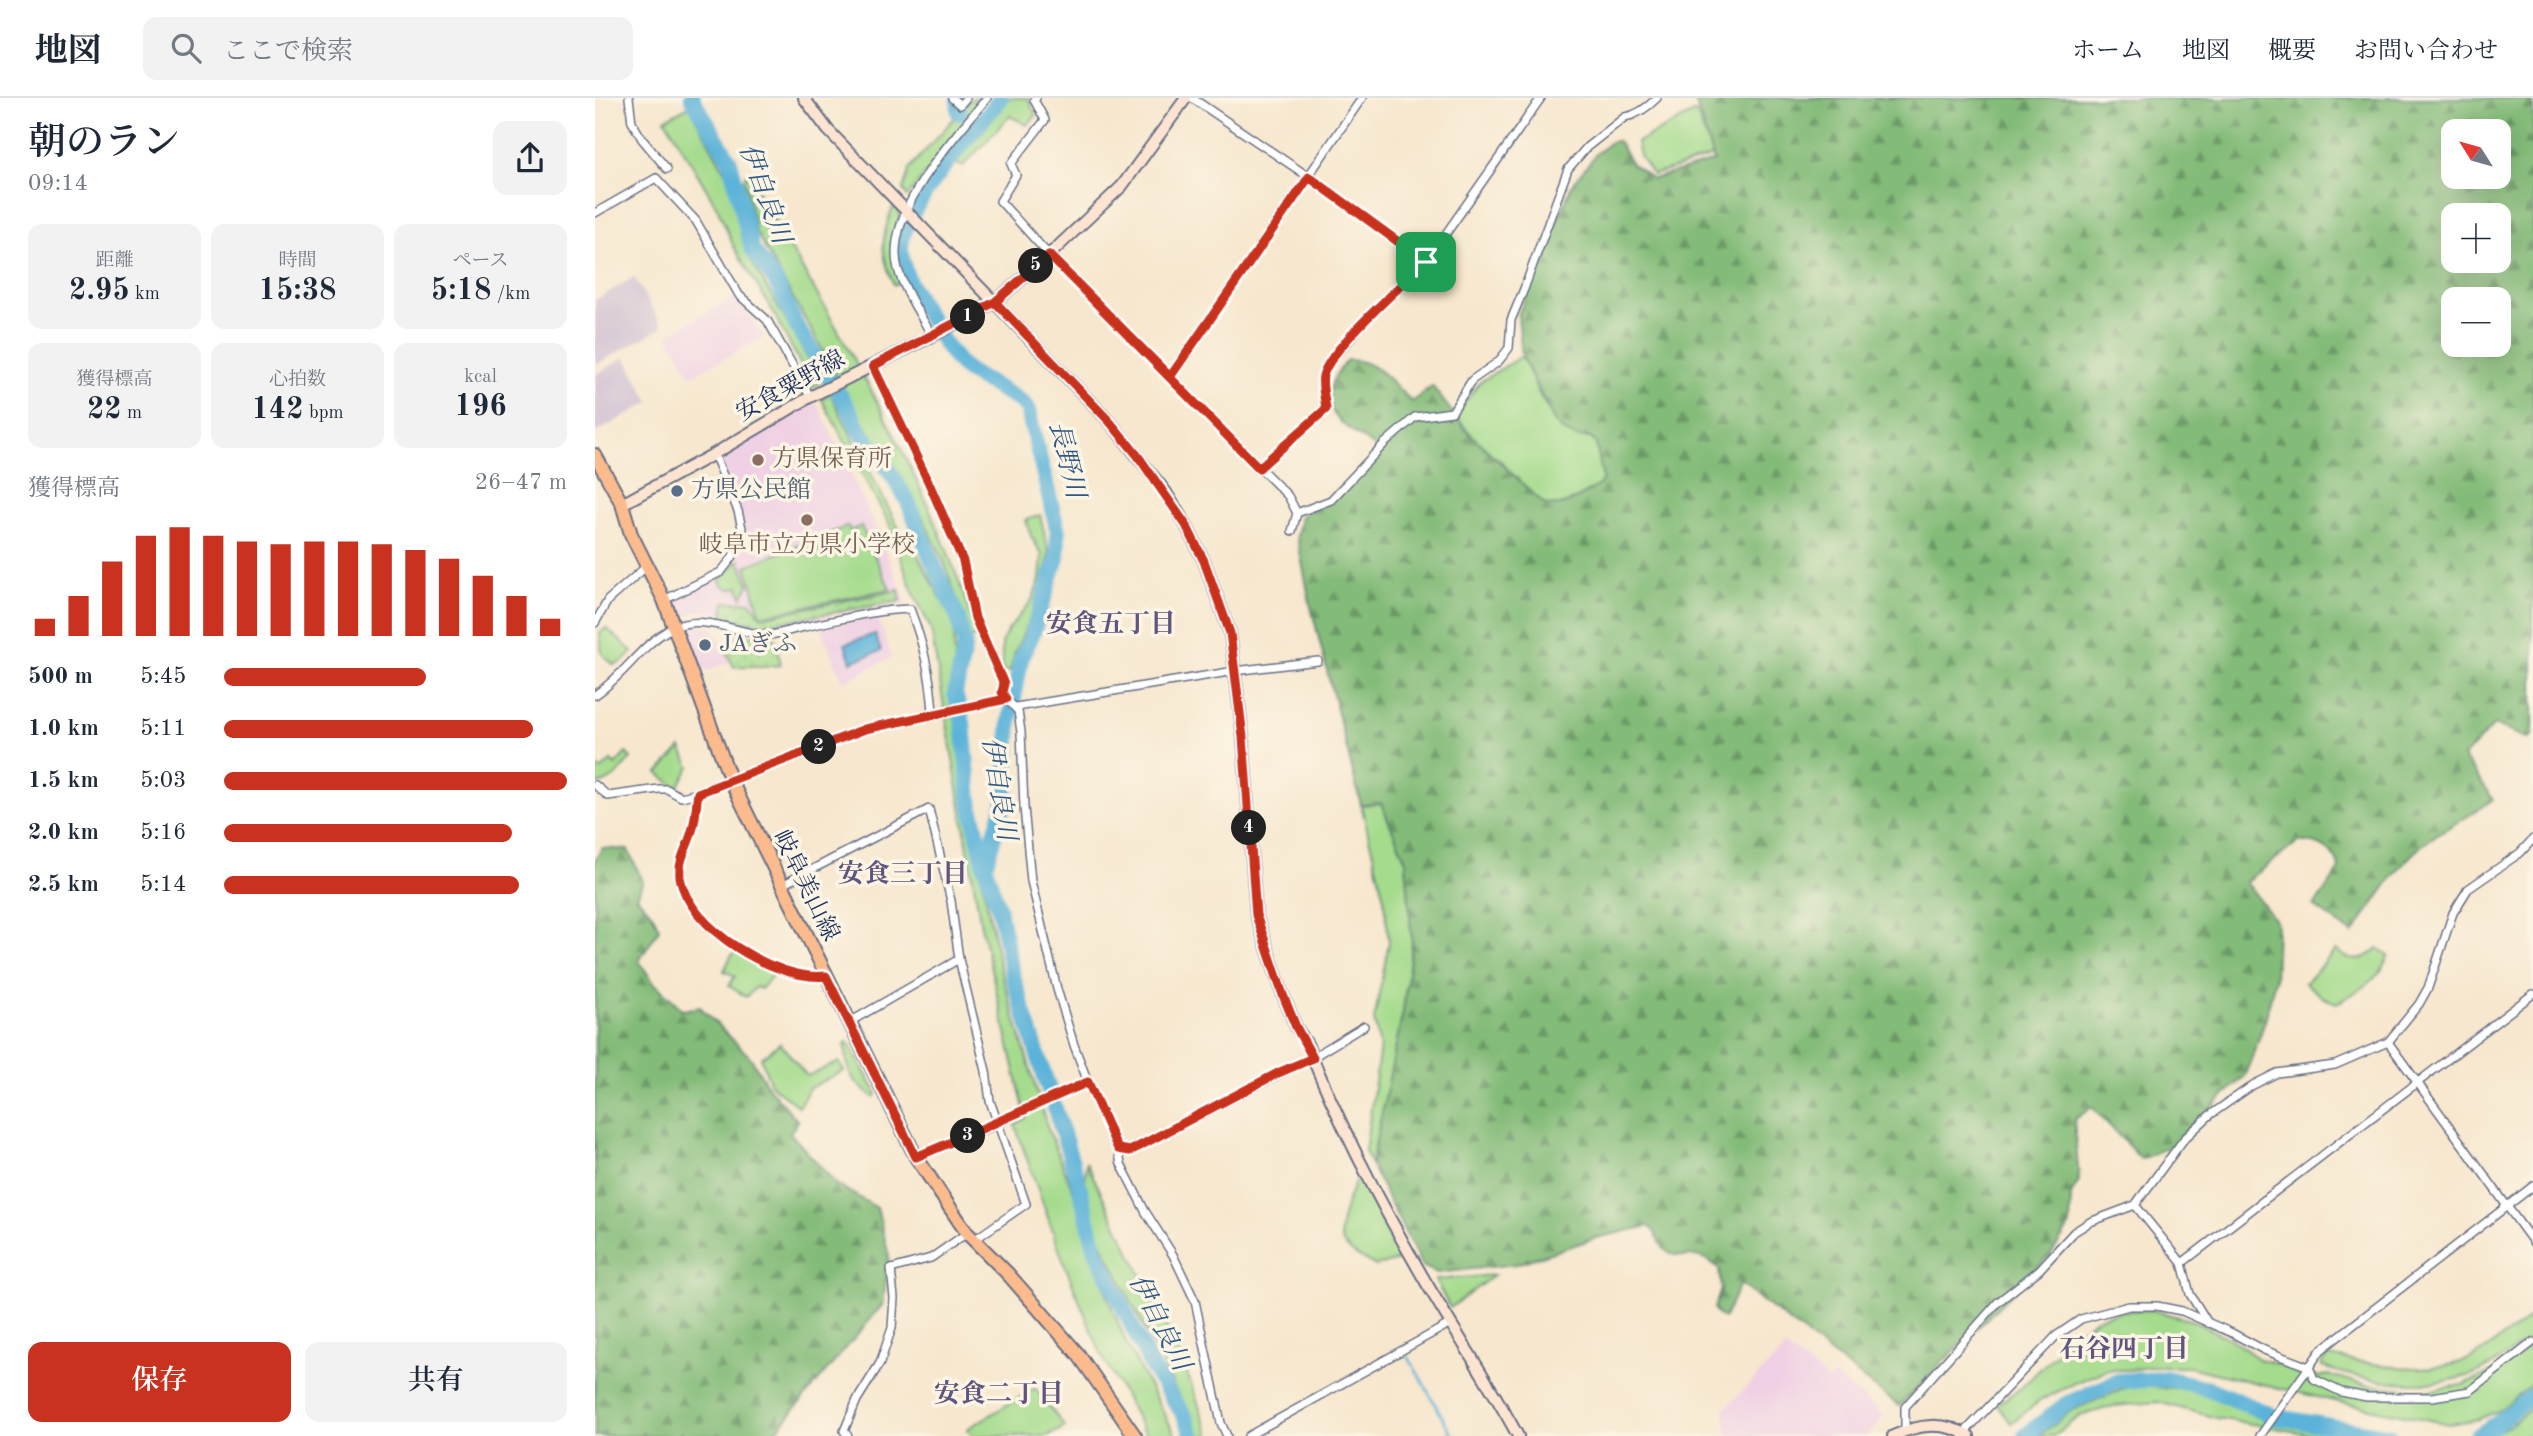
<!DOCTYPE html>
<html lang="ja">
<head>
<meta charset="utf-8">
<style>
	:root { --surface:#fff; --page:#f2f2f3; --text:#1f2937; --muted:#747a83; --line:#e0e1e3; --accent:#c8321e }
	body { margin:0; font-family:"Old Standard TT","Noto Serif JP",serif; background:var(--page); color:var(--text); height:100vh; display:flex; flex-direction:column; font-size:26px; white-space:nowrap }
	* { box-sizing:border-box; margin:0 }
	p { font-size:23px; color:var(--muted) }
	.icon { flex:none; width:38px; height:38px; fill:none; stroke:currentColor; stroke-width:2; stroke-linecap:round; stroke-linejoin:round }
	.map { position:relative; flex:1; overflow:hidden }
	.sheet { display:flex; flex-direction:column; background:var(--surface); width:595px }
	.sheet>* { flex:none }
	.needle { width:46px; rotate:307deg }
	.fabs { position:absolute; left:1846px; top:21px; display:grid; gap:14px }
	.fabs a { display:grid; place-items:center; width:70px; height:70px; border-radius:14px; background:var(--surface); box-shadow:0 7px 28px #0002; font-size:35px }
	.pin { position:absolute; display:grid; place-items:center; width:60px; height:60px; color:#fff; margin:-30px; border-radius:14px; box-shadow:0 4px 10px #0006 }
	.km { position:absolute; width:35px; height:35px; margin:-18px; border-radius:50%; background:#222; color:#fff; font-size:19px; line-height:35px; text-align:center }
	.round { display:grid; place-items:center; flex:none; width:74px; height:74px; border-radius:14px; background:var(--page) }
	.head { display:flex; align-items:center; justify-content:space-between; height:119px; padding:0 28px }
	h1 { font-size:38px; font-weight:600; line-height:52px }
	.figures { display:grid; grid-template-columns:repeat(3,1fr); gap:10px; height:119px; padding:7px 28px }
	.figures div { display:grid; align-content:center; border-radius:14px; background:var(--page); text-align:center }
	.figures b { font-size:30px; font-weight:600 }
	.figures small { font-size:19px; font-weight:400 }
	.figures p { font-size:19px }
	.chart { height:196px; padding:14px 28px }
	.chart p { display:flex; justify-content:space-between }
	.chart svg { width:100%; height:126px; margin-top:7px; stroke:var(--accent); stroke-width:6 }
	.cta { display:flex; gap:14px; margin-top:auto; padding:14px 28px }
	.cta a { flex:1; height:80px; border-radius:14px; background:var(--accent); color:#fff; font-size:28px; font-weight:600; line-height:80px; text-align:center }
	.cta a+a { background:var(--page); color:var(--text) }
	ul { padding:0 28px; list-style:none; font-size:23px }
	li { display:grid; grid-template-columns:112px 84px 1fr; align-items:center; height:52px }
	li i { height:18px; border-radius:9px; background:var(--accent) }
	header { display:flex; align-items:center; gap:42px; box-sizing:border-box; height:98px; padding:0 35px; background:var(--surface); border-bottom:2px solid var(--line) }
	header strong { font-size:33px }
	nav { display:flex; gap:38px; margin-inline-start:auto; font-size:24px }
	.search { width:490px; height:63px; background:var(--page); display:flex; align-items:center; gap:18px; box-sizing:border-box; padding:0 24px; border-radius:14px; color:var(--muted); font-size:26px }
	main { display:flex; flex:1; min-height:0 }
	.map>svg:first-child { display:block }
</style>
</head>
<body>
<header>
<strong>地図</strong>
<div class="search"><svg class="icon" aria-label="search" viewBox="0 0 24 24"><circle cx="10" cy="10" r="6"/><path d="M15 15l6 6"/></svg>ここで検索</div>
<nav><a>ホーム</a><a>地図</a><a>概要</a><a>お問い合わせ</a></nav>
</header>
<main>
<section class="sheet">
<div class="head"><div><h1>朝のラン</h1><p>09:14</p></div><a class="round"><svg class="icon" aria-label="share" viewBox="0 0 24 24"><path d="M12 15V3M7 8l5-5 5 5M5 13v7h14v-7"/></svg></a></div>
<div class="figures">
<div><p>距離</p><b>2.95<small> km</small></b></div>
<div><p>時間</p><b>15:38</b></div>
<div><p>ペース</p><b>5:18<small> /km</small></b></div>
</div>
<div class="figures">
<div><p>獲得標高</p><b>22<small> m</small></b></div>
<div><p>心拍数</p><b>142<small> bpm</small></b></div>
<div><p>kcal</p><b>196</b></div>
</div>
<div class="chart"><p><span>獲得標高</span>26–47 m</p>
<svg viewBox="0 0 160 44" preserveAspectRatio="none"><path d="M5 44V38M15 44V30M25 44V18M35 44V9M45 44V6M55 44V9M65 44V11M75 44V12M85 44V11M95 44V11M105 44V12M115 44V14M125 44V17M135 44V23M145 44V30M155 44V38"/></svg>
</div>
<ul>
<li><b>500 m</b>5:45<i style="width:59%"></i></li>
<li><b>1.0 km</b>5:11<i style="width:90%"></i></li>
<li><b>1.5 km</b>5:03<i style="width:100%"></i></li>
<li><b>2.0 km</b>5:16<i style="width:84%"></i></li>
<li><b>2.5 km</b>5:14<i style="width:86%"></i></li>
</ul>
<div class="cta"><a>保存</a><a>共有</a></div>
</section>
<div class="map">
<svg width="1938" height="1338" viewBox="0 0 1938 1338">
	<defs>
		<pattern id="forest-firs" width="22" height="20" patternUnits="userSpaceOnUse" patternTransform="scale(1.75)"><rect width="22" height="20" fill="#83bb78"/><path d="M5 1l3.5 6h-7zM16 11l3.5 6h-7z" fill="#6a9866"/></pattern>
		<pattern id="park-dots" width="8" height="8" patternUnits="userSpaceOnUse" patternTransform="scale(1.75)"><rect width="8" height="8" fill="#a4db8c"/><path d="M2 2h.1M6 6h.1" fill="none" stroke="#8dbc7b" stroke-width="1.8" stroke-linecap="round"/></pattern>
	</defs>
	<rect width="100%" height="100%" fill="#fcf5e5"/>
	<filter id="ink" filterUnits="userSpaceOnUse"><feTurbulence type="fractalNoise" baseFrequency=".0143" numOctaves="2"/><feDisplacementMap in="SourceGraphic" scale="14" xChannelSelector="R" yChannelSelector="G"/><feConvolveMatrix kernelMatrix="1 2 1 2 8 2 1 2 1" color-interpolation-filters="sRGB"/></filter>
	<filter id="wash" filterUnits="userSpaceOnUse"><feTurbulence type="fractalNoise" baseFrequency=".00686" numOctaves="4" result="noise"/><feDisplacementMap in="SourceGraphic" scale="28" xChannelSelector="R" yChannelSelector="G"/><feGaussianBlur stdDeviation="1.57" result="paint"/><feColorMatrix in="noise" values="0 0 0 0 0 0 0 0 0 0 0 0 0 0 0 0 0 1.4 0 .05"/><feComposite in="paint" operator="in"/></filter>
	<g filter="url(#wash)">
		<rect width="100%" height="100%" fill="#f7e7ce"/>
		<g fill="#f0d0e4">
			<path d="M141,198L169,240L96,278L73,237Z"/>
			<path d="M222,305L273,412L312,505L256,513L171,532L118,515L102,513L86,522L78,502L125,478L142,462L151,433L125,358Z"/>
			<path d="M282,518L297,559L248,584L226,530Z"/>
			<path d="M101,526L118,528L135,564L102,576L86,530Z"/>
			<path d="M1191,1250L1235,1282L1239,1277L1279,1308L1289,1318L1281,1329L1271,1338H1133L1129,1311Z"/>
		</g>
		<g fill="#cebed1">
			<path d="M39,179L68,229L0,267V202Z"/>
			<path d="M30,259L55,304L0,335V277Z"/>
		</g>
		<g fill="#a4db8c" stroke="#608575" stroke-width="2">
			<path d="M377,0H389L312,99L308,91L315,70Z"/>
			<path d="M407,0H433L441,18L432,27L415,18L368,68L356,64Z"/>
			<path d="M94,8L142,96L146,138L156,162L226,284L218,290L178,214L139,149L122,109L70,21Z"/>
			<path d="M1101,14L1118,58L1058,77L1045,58L1042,44Z"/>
			<path d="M152,75C237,224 332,372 382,538L375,541L350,466L327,418L264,317L161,134L151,90L149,81Z"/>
			<path d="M298,109L305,114C299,141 296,156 306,183L299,187C285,155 285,141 298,109Z"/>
			<path d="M927,258C943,291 954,337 996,340L1001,345L1008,381L1004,387C988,396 968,413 949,406L919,379L907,364L890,352L860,318L885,284Z"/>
			<path d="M235,295L306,435L321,454L359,525L360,573L357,586L359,603L377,732L405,870L453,1031L479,1095L514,1202L533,1249L581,1338H552L506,1256L468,1162L420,1027L431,1020L386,828L336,531L317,492L294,425L227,302Z"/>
			<path d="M445,417L454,454L448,491L420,554L415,574L407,573V543L413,532L437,502L445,481L447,457L436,438L431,422Z"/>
			<path d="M253,428L255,433L266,428L295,491L166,518L151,468Z"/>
			<path d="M144,462L154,487L147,499L144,489L134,491L127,487L125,481Z"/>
			<path d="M11,530L38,554L27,564L19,567L7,556L5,535Z"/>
			<path d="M86,650L95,669L82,690L63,675Z"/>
			<path d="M31,655L36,660C26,671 17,687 0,686V668L6,672L16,663L20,667Z"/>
			<path d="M786,705L811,763L817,845L808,914L776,1067L770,1053L785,949L779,922L794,844L789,800L766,707Z"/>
			<path d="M1783,850L1793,857C1791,878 1759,896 1742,905L1729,900L1710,885L1741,852C1757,866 1769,864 1783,850Z"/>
			<path d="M142,853L181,873L166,891L161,889L151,899L134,888L140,878L129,873L136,858Z"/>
			<path d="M253,944L282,996L279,999C255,983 252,975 250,946Z"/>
			<path d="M185,945L212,978L244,964L249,973L214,990L204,1009L176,987L166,960Z"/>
			<path d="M491,1064L585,1256L615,1338H604L497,1126L490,1086Z"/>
			<path d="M764,1074L812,1160L781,1168C770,1162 755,1156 748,1145C739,1131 758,1089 764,1074Z"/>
			<path d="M899,1177L855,1210L840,1182Z"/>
			<path d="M1557,1212L1598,1223L1636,1241L1664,1261L1698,1270L1705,1275L1722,1279L1734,1277L1772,1287L1830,1293L1867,1287L1895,1275L1938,1247V1285L1908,1311L1884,1321L1854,1326L1740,1303L1594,1269H1554L1534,1272H1512L1480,1285L1446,1302L1416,1325L1402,1306L1426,1290L1485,1232L1504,1219L1528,1213Z"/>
			<path d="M1938,1217V1239C1918,1252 1896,1271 1872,1278C1826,1292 1771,1283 1727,1269V1264L1733,1258C1776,1265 1826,1278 1869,1263C1886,1258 1922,1228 1938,1217Z"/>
			<path d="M1536,1288L1599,1291L1742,1331L1805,1338H1726L1622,1320L1563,1304L1518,1308L1485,1318L1458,1338H1444L1477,1312Z"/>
			<path d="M440,1290L470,1329L452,1338H378L372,1331Z"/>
			<path d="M1938,1309V1335L1935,1338H1893L1914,1328Z"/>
		</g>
		<g fill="url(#forest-firs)" stroke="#4f756b" stroke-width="2" fill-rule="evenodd">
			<path d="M1103,0H1938V636L1934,641L1899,627L1868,659L1898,701C1875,720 1847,730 1825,749C1797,774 1779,806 1758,836L1719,808L1744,772C1744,753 1721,742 1703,744L1651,784L1682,825L1680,881L1670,923L1651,977L1574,1049L1546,1061L1497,1009L1479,1022L1484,1083L1476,1096L1475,1127L1456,1156L1304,1308L1145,1186L1129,1220L1123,1217L1119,1211L1126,1191L1124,1171C1100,1148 1092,1165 1073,1154C1063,1149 1064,1135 1054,1128L1001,1140L921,1166L842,1175L827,1168L776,1067L808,914L817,845L811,763L786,705L766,707L716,509L702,439L706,418L752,386L786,353C748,327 710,310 752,262C780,260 798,286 817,304L837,288L870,331L949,406C968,413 988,396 1004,387L1008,381L1001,345L996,340L981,339L968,333L959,323L927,258L923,217L977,87L1002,55L1017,43H1023L1037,66L1058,81L1119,63L1101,5ZM1858,33H1904V79H1858ZM1858,117H1904V163H1858ZM1858,201H1904V247H1858Z"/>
			<path d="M7,750L33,752L48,783L42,799L58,817L64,831L44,863L58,884L88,912L105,909L156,960L173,989L203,1023L195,1035L241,1086L282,1110L294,1158L288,1206L177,1338H0V763Z"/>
		</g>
		<g fill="url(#park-dots)" stroke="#608575" stroke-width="2">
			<path d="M304,492L306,503L166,527L128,517L130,504H156L166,519Z"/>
			<path d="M144,536L180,540L186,567C169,569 155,567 139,569L132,555Z"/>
		</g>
		<path fill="#5cb3d9" stroke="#3c719c" stroke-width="2" d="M280,536L286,553L256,564L250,546Z"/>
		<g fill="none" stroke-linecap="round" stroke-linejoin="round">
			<path stroke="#5cb3d9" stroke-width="2.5" d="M813,1258L858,1338"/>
			<g stroke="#5cb3d9" stroke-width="16">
				<path d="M97,0L135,63L157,151L180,182L203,231L255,313L263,330L299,380L312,402L335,458L363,520L370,547L360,595L368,625L375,703L390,769L404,811L418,879L483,1083L501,1153L557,1270L589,1317L598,1338"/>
				<path d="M363,0L364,15"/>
				<path d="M391,765L410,702L415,622L426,561L437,537L462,460L463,434L432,309C413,291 380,282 365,266C351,251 341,231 330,213C319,194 308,176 306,154C303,113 380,33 406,0"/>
				<path d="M1430,1338L1471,1306L1523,1283L1575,1281L1612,1290L1681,1319L1795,1338"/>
				<path d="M1881,1338L1901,1326L1938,1297"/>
			</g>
		</g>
	</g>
	<g filter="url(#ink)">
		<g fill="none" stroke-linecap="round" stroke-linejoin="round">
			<g stroke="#686f85" stroke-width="10">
				<g id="street">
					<path d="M34,0L37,24L47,41L72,71"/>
					<path d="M357,0L365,7L371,0"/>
					<path d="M441,0L439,2L450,22L416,66L421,77L405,103L454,157L693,398L702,415L697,433"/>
					<path d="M597,0L714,79L831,164"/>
					<path d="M0,115L61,80L101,123L144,197L172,222L212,293"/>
					<path d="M337,238C326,217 310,195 303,171C288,115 359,40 392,0"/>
					<path d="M278,268L333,383L368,463L380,520L409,586L407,594L411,601L423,613L426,634L429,709L436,783L462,891L479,947L497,995L523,1051L526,1066L550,1113L578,1157L600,1203L626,1325L632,1338"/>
					<path d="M575,279L767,0"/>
					<path d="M665,370L731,311L727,280L731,269L773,220L831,164L946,0"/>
					<path d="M702,415L736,402L790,345L820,319L857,314L877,282L903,264L914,250L916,222L929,191L973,71L992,49L1030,19C1043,17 1053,9 1062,0"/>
					<path d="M69,502L126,474L137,460L145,442L147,430L143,413L119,356"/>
					<path d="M0,525L13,502L52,468"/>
					<path d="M0,597C29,578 46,546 77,530C109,515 140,535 172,537C183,537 198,531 209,529C244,522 279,512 315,511C328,544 336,579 338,615"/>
					<path d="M421,609L640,573L723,563"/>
					<path d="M0,687L13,698L64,691H72L86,699L103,695L270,631L411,601"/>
					<path d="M103,695C102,707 101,721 97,733C93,749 83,761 85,779C92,831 183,883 231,878"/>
					<path d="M187,787L334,711L356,803L364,861L391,973L395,1003L431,1106L379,1142"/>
					<path d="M253,925L364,861"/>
					<path d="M1793,944L1938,1144"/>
					<path d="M523,1051L535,1053L718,959L769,928"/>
					<path d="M321,1059L403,1026L430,1011L493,984"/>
					<path d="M1540,1107L1587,1165L1595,1196L1613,1225"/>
					<path d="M1587,1165L1938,896"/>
					<path d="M1310,1332V1309L1403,1204L1444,1172L1479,1134L1495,1124L1540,1107L1589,1041L1615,1017L1658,987L1682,975L1740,967L1793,944L1824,906L1833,890L1858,815L1873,791L1925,755L1938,741"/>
					<path d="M1367,1337L1461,1238L1486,1221L1534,1208H1562L1587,1213L1637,1235L1669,1252L1714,1269L1719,1281L1746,1294L1772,1299H1837L1875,1293L1938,1244"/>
					<path d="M253,1338L249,1333L262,1302L285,1265L297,1230L299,1200L296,1171L336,1160L372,1135"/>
					<path d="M653,1338L856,1225"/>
					<path d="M1665,1338L1726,1252L1938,1088"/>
				</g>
			</g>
			<g stroke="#686f85" stroke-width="14">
				<g id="secondary">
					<path d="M209,0L233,32L515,324L570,393L591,427L609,463L635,535L648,639L661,817L688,897L701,929L712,946C745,1029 787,1109 832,1186C862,1237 895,1286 923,1338"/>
					<path d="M27,406L119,356L215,299L337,238L400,204L454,157L527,88L591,0"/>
					<path d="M1298,1338C1324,1326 1348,1323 1374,1338"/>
				</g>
			</g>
			<g stroke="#686f85" stroke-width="16">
				<path id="primary" d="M0,357L27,406L36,436L69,502L136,683L321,1059L372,1135L413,1176L483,1256L540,1338"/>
			</g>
			<use href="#street" stroke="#fff" stroke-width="7"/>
			<use href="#secondary" stroke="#fde4d1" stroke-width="10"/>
			<use href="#primary" stroke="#fbbb8d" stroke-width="12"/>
		</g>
	</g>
	<g fill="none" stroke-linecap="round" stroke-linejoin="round" filter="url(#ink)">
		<g stroke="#fff" stroke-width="14">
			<path id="route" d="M831,164L714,79L575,279L454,157L400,204L278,268L333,383L368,463L380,520L409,586L407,594L411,601L270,631L103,695C101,707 101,721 97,733C93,749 83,761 85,779C92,830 183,884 231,878L321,1059C379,1035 435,1009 493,984L523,1051L535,1053L683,975L718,960L701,929L688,897L661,817L648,639L635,535L609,463L591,427L543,358L515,324L400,204L454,157L664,370L731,311C730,301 726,287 728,278C734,251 809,185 831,164"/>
		</g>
		<use href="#route" stroke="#c8321e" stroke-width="9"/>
	</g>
	<g fill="#8d6e63" stroke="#fcf5e5" stroke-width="2.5">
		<circle cx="163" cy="362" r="7"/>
		<circle cx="212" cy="422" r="7"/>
	</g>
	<g fill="#5c6f8a" stroke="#fcf5e5" stroke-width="2.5">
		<circle cx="82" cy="393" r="7"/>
		<circle cx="110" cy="547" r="7"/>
	</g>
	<g text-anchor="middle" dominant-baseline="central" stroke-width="7" stroke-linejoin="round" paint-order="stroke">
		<g font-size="24" fill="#1b2f5e" stroke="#fcf5e5">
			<text transform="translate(196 289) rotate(-29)">安食粟野線</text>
			<text transform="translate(210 788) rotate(64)">岐阜美山線</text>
		</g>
		<g font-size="24" fill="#785e54" stroke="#fcf5e5" text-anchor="start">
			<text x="177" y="362">方県保育所</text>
			<text x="212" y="448" text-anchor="middle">岐阜市立方県小学校</text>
		</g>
		<g font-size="24" fill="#4e5e75" stroke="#fcf5e5" text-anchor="start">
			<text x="96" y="393">方県公民館</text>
			<text x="124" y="547">JAぎふ</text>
		</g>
		<g font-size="26" font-style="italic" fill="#2e5783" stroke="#fcf5e5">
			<text transform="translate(169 96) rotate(70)">伊自良川</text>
			<text transform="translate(471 362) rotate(76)">長野川</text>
			<text transform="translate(403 691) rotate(81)">伊自良川</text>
			<text transform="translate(564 1225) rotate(63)">伊自良川</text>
		</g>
		<g font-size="26" font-weight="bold" fill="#5f557f" stroke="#fcf5e5">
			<text x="516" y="527">安食五丁目</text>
			<text x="308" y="777">安食三丁目</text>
			<text x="1529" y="1252">石谷四丁目</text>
			<text x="404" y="1297">安食二丁目</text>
		</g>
	</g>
</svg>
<div class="fabs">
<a><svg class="needle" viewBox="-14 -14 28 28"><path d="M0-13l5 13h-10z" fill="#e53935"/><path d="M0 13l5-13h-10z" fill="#747a83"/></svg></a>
<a>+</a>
<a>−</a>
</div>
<div class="pin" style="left:831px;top:164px;background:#1e9e55"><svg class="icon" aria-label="arrive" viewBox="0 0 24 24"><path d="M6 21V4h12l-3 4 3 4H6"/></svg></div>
<b class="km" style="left:373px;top:219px">1</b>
<b class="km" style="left:224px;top:649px">2</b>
<b class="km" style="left:373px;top:1038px">3</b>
<b class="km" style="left:654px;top:730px">4</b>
<b class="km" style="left:441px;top:168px">5</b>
</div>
</main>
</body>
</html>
